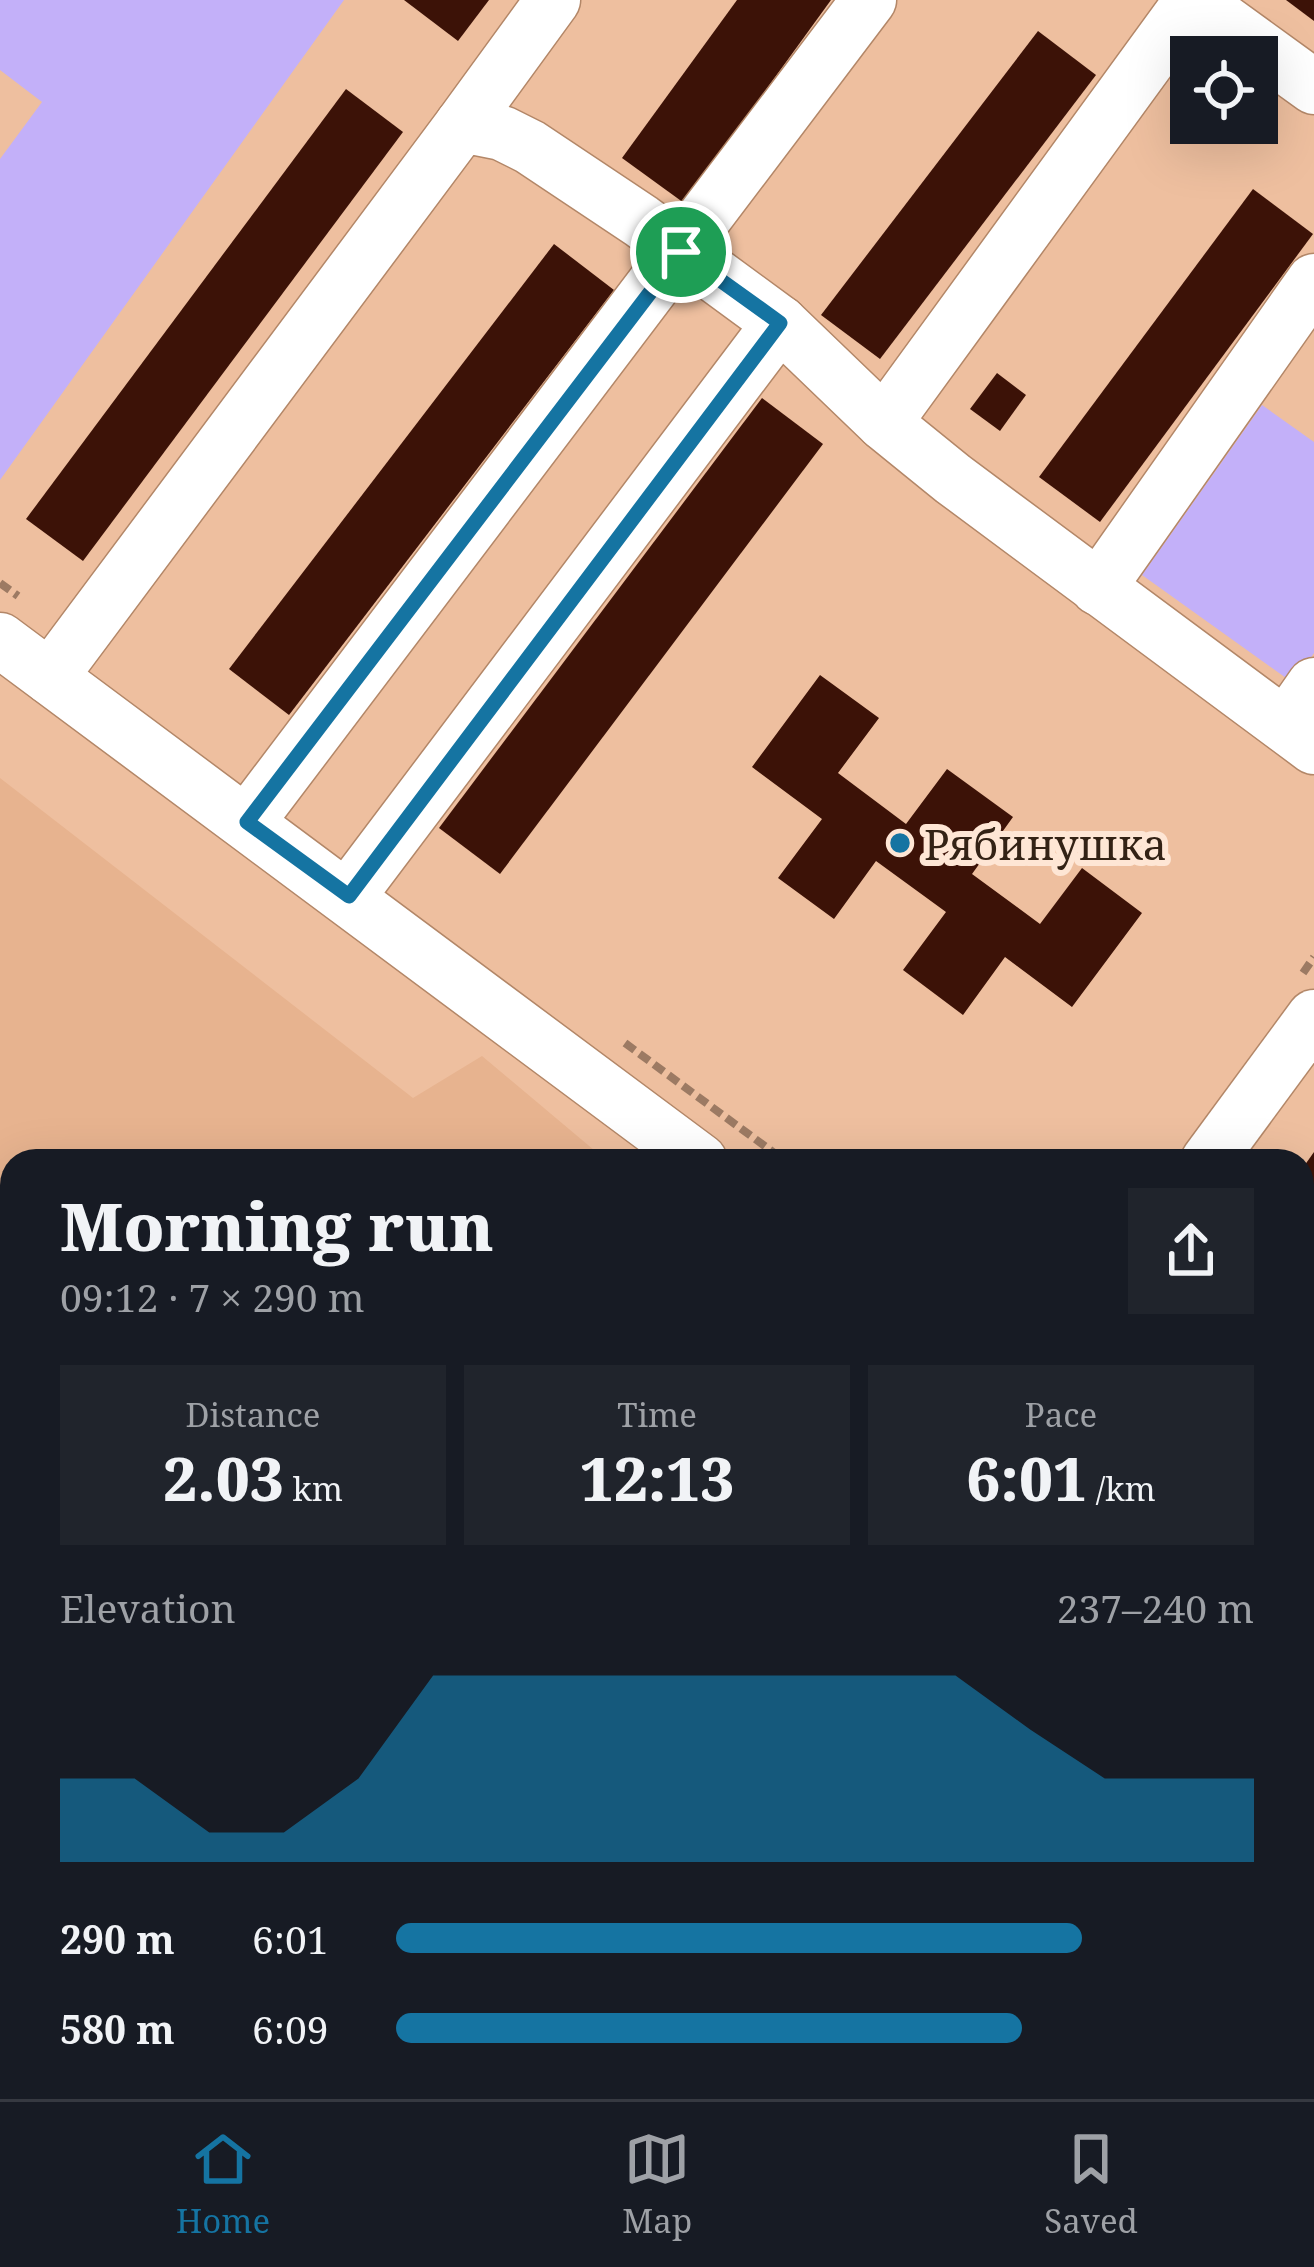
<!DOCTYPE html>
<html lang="en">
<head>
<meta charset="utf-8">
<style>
	:root { --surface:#171b24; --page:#20242c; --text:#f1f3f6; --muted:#9ea1a6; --line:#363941; --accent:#1574a2 }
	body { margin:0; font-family:"Noto Serif",serif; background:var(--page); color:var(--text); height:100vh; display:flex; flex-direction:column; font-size:45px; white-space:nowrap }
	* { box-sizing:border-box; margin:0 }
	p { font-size:39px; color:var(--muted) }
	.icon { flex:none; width:66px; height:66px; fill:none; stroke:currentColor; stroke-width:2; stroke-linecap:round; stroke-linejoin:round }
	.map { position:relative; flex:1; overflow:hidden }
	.drawer { position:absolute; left:0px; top:1149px; width:1314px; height:951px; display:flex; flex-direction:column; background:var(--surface); border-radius:36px 36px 0 0; box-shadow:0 12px 48px #0002 }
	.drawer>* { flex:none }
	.buttons { position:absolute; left:1170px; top:36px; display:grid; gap:24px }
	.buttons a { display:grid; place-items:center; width:108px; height:108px; border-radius:0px; background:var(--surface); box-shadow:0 12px 48px #0002; font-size:60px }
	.pin { position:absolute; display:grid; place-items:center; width:102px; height:102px; color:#fff; margin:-51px; border:6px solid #fff; border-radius:50%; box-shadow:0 3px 12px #0007 }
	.round { display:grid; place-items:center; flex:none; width:126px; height:126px; border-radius:0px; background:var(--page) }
	.headline { display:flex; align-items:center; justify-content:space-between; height:204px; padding:0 60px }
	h1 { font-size:66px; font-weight:800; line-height:90px }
	.metrics { display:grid; grid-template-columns:repeat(3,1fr); gap:18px; height:204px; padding:12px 60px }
	.metrics div { display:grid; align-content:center; border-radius:0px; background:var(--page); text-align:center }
	.metrics b { font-size:60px; font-weight:800 }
	.metrics small { font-size:33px; font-weight:400 }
	.metrics p { font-size:33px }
	.chart { height:336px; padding:24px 60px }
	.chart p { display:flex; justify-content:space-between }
	.chart svg { width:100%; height:216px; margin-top:12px; fill:var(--accent); opacity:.7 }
	ul { padding:0 60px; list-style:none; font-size:39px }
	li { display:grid; grid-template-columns:192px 144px 1fr; align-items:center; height:90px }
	li i { height:30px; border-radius:15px; background:var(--accent) }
	.tab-bar { display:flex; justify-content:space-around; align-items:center; height:168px; border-top:3px solid var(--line); background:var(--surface); font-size:33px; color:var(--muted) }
	.tab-bar a { display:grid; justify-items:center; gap:6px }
	.tab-bar .active { color:var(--accent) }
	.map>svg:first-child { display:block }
</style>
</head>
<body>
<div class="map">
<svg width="1314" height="2099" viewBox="0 0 1314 2099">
	<rect width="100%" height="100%" fill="#eebf9f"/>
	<path fill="#e7b38f" d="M0,778L413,1098L482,1056L607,1161H12V1813L0,1803Z"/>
	<g fill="#c3b0f9">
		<path d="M0,0H344L0,480V159L42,102L0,70Z"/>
		<path d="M1262,405L1314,442V653L1293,683L1142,575Z"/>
	</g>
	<g fill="#3c1207">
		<path d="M404,0H489L458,41Z"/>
		<path d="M737,0H831L684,203L622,158Z"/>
		<path d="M1286,0H1314V21Z"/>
		<path d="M1038,31L1096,75L880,359L821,315Z"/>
		<path d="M346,89L403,132L83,561L26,519Z"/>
		<path d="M1253,189L1313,234L1100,522L1039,477Z"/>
		<path d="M554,244L614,290L289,715L229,669Z"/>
		<path d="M997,373L1026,395L1000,431L970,409Z"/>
		<path d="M762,398L823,444L500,874L439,828Z"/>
		<path d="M820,675L879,718L838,773L906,824L947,769L1013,817L972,874L1040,924L1082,868L1142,913L1072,1007L1005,957L963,1015L903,970L946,912L876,861L834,919L778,878L822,819L752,767Z"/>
		<path d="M1314,1152V1285L1302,1301V1169Z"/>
		<path d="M1302,1740L1314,1749V1805L1302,1821Z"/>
		<path d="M812,2088H890L889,2099H811Z"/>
		<path d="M1038,2088H1118L1117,2099H1037Z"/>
	</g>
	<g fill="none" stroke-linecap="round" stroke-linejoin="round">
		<g stroke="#b38768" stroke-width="57">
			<g id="minor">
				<path d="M1194,0L1314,87"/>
				<path d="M462,125L553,0"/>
				<path d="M884,423L1192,0"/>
				<path d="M1098,588L1314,281"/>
				<path d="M0,640L700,1161"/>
				<path d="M50,677L462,125L502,133L530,147L641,221L780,323L884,423L953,479L1314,747"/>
				<path d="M1286,725L1314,685"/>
				<path d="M247,822L869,0"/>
				<path d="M348,896L780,323"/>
				<path d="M1208,1161L1314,1017"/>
				<path d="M1302,1414L1314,1397"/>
				<path d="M1302,1606L1314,1614"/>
				<path d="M1302,1939L1314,1925"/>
				<path d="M0,2033L12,2043"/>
				<path d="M70,2088L84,2099"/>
				<path d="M1228,2088L1242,2099"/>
			</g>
		</g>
		<g stroke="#9c7a63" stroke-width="8" stroke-dasharray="12 6" stroke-linecap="butt">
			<path d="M0,583L18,596"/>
			<path d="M1303,973L1314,957"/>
			<path d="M625,1043L785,1161"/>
			<path d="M1302,1545L1314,1554"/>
			<path d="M427,2088L435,2099"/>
			<path d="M444,2099L452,2088"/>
		</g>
		<use href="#minor" stroke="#fff" stroke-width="54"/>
		<g stroke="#90705a" stroke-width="14">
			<g id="rail">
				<path d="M0,1951L12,1960"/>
				<path d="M186,2088L201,2099"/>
			</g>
		</g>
		<use href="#rail" stroke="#fee6d5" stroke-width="9" stroke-dasharray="27" stroke-linecap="butt"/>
	</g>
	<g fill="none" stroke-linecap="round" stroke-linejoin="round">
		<g stroke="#fff" stroke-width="24">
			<path id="route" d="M681,252L780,323L349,896L247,822Z"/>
		</g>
		<use href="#route" stroke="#1574a2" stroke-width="15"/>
	</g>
	<circle fill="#1574a2" stroke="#fee6d5" stroke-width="4.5" cx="900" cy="843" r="12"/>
	<g text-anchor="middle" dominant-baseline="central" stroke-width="12" stroke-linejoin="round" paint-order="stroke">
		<g font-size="42" fill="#332215" stroke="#fee6d5" text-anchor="start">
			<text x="924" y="843">Рябинушка</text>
		</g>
	</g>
</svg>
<div class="buttons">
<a><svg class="icon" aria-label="locate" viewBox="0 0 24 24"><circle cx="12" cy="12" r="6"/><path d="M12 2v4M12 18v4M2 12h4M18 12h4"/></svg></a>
</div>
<div class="pin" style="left:681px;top:252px;background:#1e9e55"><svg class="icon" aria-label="arrive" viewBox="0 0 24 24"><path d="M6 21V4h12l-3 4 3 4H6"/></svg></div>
<section class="drawer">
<div class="headline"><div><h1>Morning run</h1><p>09:12 · 7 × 290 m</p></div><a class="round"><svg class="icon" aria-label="share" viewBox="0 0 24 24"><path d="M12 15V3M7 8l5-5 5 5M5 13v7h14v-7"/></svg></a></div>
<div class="metrics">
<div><p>Distance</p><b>2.03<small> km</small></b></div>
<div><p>Time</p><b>12:13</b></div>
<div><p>Pace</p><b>6:01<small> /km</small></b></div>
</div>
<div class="chart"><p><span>Elevation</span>237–240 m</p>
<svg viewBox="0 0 160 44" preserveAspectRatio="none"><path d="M0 44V27L10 27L20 38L30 38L40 27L50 6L60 6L70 6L80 6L90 6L100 6L110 6L120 6L130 17L140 27L150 27L160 27V44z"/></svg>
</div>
<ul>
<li><b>290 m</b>6:01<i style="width:80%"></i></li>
<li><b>580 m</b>6:09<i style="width:73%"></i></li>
</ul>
</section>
</div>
<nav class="tab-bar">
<a class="active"><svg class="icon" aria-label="home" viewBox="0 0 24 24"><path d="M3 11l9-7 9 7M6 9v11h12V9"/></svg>Home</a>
<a><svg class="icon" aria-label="map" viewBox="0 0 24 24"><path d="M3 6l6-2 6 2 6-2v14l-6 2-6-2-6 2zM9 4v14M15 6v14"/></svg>Map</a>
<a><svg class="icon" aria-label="saved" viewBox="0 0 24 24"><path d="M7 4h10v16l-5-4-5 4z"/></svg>Saved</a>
</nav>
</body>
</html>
